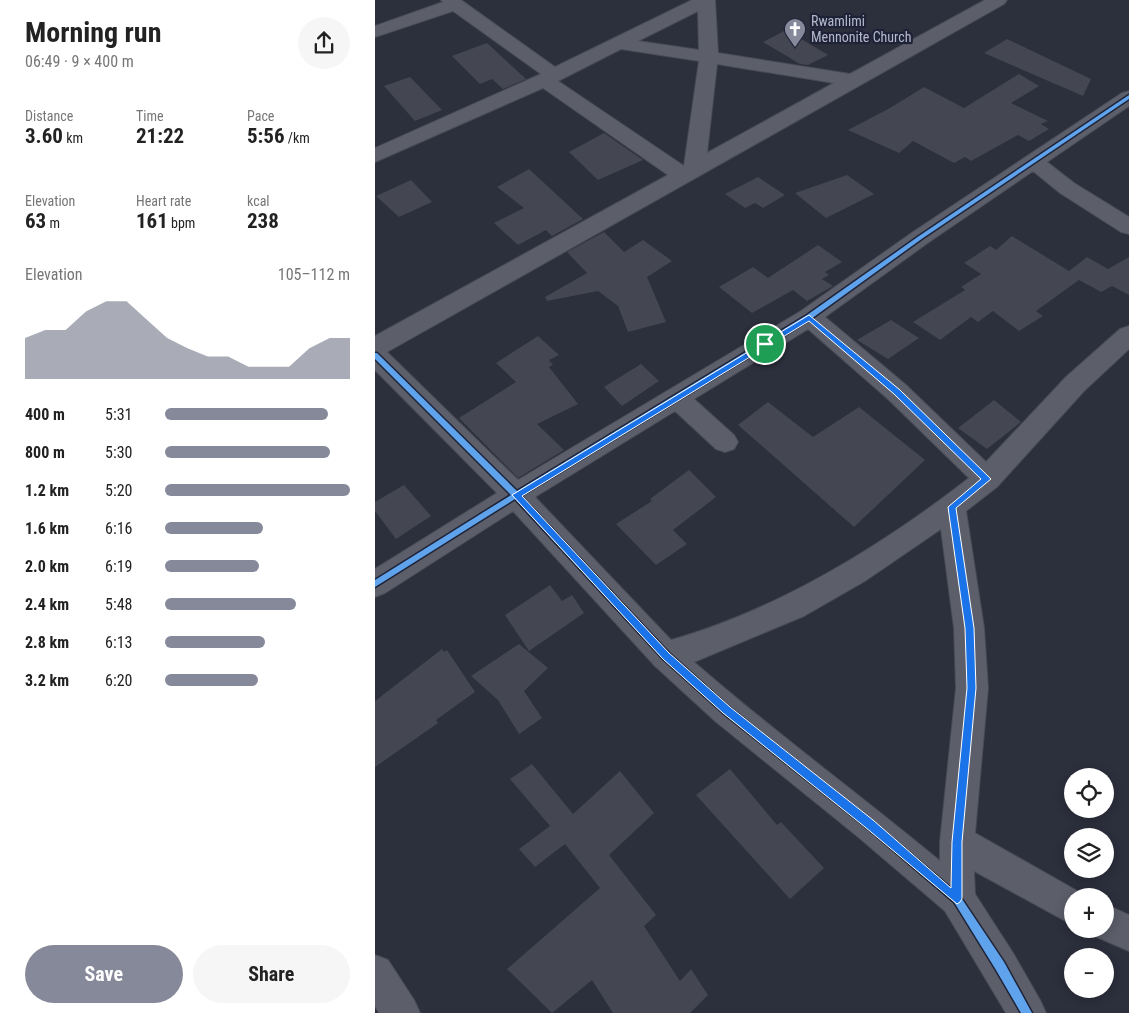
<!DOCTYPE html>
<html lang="en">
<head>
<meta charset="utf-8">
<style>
	:root { --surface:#fff; --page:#f6f6f6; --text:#222; --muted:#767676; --accent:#86899a }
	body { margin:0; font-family:"Roboto Condensed",sans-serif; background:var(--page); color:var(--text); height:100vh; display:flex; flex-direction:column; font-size:19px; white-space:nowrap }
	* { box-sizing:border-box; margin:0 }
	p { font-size:16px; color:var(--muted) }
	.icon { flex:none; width:28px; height:28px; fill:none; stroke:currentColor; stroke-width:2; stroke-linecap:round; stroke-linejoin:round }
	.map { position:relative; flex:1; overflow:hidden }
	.panel { display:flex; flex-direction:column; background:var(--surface); width:375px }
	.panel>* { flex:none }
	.controls { position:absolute; left:689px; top:768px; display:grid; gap:10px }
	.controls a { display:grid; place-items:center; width:50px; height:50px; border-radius:50%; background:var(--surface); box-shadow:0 2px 12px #0003; font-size:25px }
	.pin { position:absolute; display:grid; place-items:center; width:42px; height:42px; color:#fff; margin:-21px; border:2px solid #fff; border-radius:50%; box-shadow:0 1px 5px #0007 }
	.round { display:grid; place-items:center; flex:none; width:52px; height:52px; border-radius:26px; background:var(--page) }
	.head { display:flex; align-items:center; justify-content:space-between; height:85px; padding:0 25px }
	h1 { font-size:28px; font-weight:700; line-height:38px }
	.figures { display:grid; grid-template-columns:repeat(3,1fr); gap:8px; height:85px; padding:5px 25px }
	.figures div { display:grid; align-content:center }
	.figures b { font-size:21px; font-weight:700 }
	.figures small { font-size:14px; font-weight:400 }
	.figures p { font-size:14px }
	.chart { height:140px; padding:10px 25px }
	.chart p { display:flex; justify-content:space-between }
	.chart svg { width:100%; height:90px; margin-top:5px; fill:var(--accent); opacity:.7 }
	.action { display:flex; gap:10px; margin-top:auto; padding:10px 25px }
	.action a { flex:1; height:58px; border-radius:30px; background:var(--accent); color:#fff; font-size:20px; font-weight:700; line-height:58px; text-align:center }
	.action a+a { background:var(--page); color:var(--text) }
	ul { padding:0 25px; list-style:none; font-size:16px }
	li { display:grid; grid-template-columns:80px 60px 1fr; align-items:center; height:38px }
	li i { height:12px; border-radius:6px; background:var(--accent) }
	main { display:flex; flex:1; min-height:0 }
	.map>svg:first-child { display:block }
</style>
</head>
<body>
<main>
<section class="panel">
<div class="head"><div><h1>Morning run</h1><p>06:49 · 9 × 400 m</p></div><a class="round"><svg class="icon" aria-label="share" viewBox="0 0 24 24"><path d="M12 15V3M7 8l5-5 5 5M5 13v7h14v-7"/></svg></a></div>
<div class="figures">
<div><p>Distance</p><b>3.60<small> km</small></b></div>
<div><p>Time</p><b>21:22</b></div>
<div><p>Pace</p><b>5:56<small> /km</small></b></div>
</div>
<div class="figures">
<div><p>Elevation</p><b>63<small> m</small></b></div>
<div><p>Heart rate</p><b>161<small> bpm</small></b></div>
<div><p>kcal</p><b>238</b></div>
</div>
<div class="chart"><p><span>Elevation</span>105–112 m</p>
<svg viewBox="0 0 160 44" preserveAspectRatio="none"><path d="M0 44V24L10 20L20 20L30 11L40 6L50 6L60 15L70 24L80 29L90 33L100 33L110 38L120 38L130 38L140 29L150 24L160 24V44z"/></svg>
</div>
<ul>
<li><b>400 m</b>5:31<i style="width:88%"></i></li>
<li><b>800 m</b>5:30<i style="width:89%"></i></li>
<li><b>1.2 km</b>5:20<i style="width:100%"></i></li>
<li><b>1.6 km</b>6:16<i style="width:53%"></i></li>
<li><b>2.0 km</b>6:19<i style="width:51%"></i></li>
<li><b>2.4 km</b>5:48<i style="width:71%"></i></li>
<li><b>2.8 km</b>6:13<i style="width:54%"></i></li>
<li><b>3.2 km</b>6:20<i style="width:50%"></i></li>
</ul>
<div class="action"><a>Save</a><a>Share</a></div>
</section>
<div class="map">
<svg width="754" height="1013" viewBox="0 0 754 1013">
	<rect width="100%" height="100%" fill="#2c2f3c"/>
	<g fill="#444652">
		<path d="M411,30L453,55L433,65L425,64L388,42Z"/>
		<path d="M632,39L716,79L708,96L609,53Z"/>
		<path d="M112,43L151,79L128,89L117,79L105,84L77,56Z"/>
		<path d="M644,74L664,86L636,103L673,121L666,124L674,129L654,141L643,135L596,161L590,157L579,163L538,141L524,153L473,130L515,108L549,87L589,108Z"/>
		<path d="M35,77L67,110L40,121L9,86Z"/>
		<path d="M229,133L268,160L223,180L194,152Z"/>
		<path d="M154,169L208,219L177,236L171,230L143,245L119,223L149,208L122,187Z"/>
		<path d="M472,175L499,194L451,218L420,193Z"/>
		<path d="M383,177L410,195L388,208L380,203L370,208L350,194Z"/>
		<path d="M36,180L57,202L24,217L1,196Z"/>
		<path d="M229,232L249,252L268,240L297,261L272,277L291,322L253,332L243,306L223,291L172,301L170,297L212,273L192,252Z"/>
		<path d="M637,236L694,271L712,257L733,269L754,257V295L737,286L726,292L704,280L661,311L668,316L644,331L618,311L603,322L596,317L565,340L538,322L590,290L586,287L606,274L589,263L615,246L621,250Z"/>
		<path d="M443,245L467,262L450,272L454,275L447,279L458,286L432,301L418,290L377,313L344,287L378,267L393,278Z"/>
		<path d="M516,320L544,338L513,359L482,340Z"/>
		<path d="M163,336L184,355L174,360L178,365L174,367L203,404L162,424L189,450L143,478L84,418L141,382L121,363Z"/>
		<path d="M266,364L284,381L247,406L229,387Z"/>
		<path d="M619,400L646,422L612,449L583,428Z"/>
		<path d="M393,402L438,437L484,407L550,460L479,527L363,425Z"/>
		<path d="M314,470L341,497L298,530L312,544L281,565L241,524L277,501L275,499Z"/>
		<path d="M29,485L56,516L21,539L0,511V502Z"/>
		<path d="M175,585L187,601L197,595L209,613L154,651L130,615Z"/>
		<path d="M144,644L173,668L149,691L167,718L144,734L123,700L96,676Z"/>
		<path d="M67,649L69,652L72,650L100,692L61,720L63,723L0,767V701Z"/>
		<path d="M157,764L198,814L245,771L279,813L234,855L281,915L269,926L305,981L316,969L333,995L315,1013H238L217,980L177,1013L132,969L225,888L190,844L160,867L144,849L175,826L135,779Z"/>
		<path d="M355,769L402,825L406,822L449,868L415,899L321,795Z"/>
	</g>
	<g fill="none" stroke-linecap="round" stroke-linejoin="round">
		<g stroke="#484b55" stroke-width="2">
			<g id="minor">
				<path d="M66,0H86L180,67L317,0H340L343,53L475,74L610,0H632L629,4L12,352L143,480L426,311L538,232L747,93L754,91V106L672,162L699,183L754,217V234L746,232L685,193L658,171L554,242L450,317L531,385L611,462L691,377L745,329L754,326V349L709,391L622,487L591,511L609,628L613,688L600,833L711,896H698V925L599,871L600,894L638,953L665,1000L671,1013H631L570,911L482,836L340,721L280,666L138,511L10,593L0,597V569L122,493L0,370V336L293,175L168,88L0,162V148L166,74L78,11L0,37V26L68,2ZM323,11L324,50L263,41ZM246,49L324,61L309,166L183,81ZM342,64L459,83L332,153ZM433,329L513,399L594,478C507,546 402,610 296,640L160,497L300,411L341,449L350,452L359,449L363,442L359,435L319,399ZM566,529L579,628L581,688L565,842V861C484,794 398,731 319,662L429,616L490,581Z"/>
				<path d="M730,904L754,915V951L717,935L715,929H730Z"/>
				<path d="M0,955L13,960L39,1000L45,1013H4L0,1006Z"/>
			</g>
		</g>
		<use href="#minor" fill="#5c5e6a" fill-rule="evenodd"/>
		<g stroke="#1e2338" stroke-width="3">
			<path id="cycleway" d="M754,95V99L548,238L436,319L146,496L294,653L354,707L497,821L585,896L629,962L657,1013H646L621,970L579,902L491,827L348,713L288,659L140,499L0,587V580L136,495L0,359V353H2L142,491L432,315L544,236Z"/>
		</g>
		<use href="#cycleway" fill="#60a3ed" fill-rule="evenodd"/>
	</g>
	<path fill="#1a73e8" stroke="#fff" fill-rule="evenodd" d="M434,315L525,390L616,479L581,508L599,628L601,688L587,842V899L585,902L582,904L490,827L348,713L288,659L137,495ZM434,321L519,394L606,479L573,507L590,628L592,688L577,842L576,888L498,820L355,707L294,653L147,496Z"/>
	<defs>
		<g id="church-pin" transform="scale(1.125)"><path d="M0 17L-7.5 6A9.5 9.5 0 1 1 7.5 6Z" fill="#86899a" stroke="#1e2338"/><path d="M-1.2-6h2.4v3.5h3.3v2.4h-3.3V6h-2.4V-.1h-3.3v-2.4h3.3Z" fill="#fff"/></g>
	</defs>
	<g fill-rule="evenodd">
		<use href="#church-pin" x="420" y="29"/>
	</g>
	<g text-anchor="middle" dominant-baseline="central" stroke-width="4.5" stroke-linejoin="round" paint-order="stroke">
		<g font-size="14" fill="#b6bacd" stroke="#1e2338" text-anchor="start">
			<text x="436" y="21">Rwamlimi<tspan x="436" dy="16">Mennonite Church</tspan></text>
		</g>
	</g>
</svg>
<div class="controls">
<a><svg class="icon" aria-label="locate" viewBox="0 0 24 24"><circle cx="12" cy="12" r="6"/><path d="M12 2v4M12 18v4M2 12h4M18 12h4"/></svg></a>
<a><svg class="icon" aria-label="layers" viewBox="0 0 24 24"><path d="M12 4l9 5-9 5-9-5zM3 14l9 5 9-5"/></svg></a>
<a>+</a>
<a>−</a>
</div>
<div class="pin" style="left:390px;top:344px;background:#1e9e55"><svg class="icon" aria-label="arrive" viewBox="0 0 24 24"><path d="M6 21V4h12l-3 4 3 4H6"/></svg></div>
</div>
</main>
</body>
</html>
